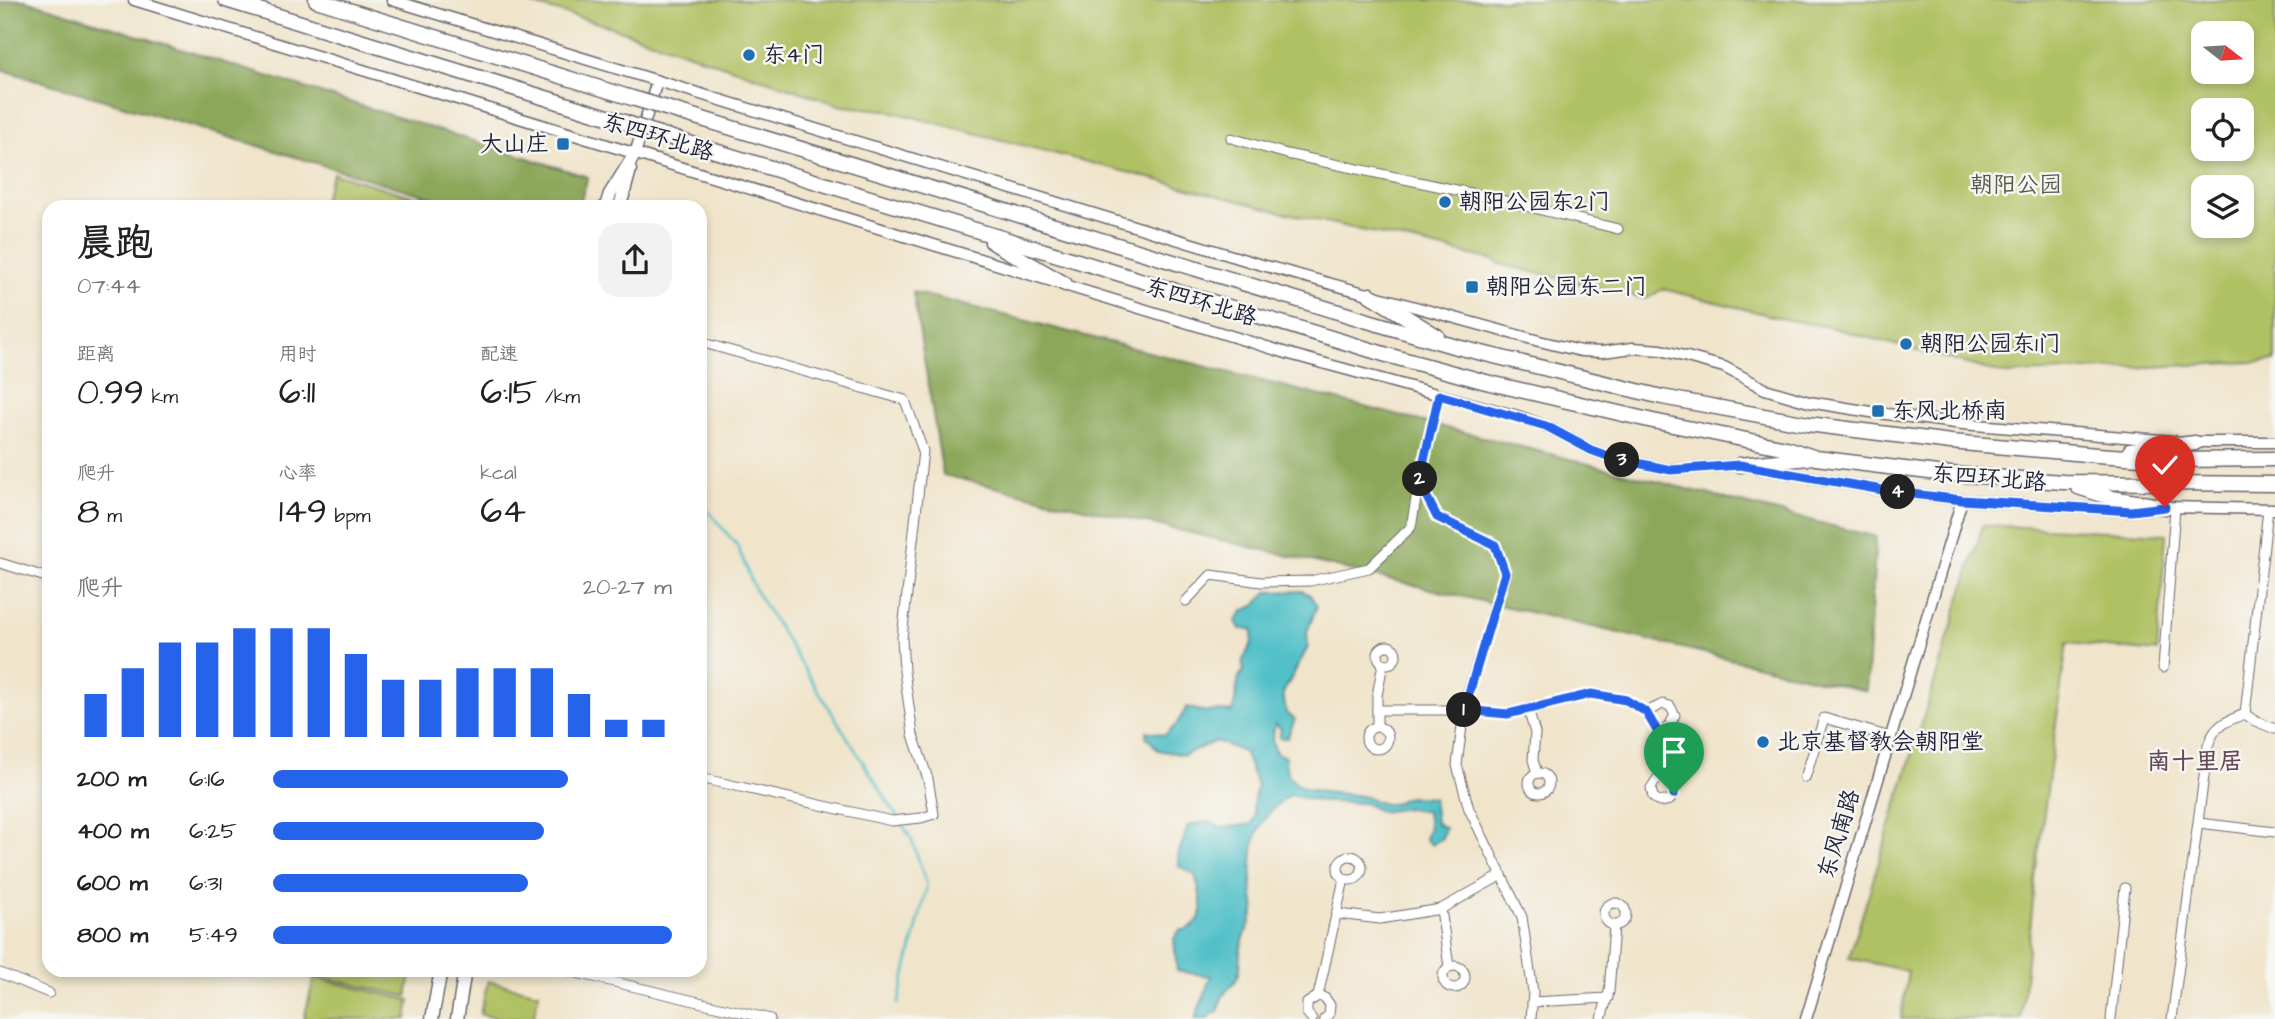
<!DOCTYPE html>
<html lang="zh">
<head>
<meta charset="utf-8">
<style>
	:root { --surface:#fff; --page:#f2f2f2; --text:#222; --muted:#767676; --accent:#2563eb }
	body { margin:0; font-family:"Architects Daughter","LXGW WenKai TC",sans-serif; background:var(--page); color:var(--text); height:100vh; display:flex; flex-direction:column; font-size:26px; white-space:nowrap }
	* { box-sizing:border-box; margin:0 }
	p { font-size:23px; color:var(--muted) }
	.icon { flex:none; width:38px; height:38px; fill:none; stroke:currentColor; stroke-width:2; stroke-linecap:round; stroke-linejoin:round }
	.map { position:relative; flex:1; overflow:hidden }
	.side { position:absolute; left:42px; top:200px; width:665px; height:777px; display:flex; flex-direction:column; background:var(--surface); border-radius:21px; box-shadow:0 4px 10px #0003 }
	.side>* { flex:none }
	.needle { width:46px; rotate:107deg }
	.controls { position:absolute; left:2191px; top:21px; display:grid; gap:14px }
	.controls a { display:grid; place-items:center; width:63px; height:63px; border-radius:14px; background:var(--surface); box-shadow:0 4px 10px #0003; font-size:35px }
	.pin { position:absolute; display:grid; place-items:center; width:60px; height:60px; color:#fff; margin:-72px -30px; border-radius:50% 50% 50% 0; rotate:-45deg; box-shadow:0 0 7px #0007 }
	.pin .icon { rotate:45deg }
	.km { position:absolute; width:35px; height:35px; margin:-18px; border-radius:50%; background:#222; color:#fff; font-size:19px; line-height:35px; text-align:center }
	.round { display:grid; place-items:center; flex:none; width:74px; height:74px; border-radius:21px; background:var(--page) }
	.headline { display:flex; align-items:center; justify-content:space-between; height:119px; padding:0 35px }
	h1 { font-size:38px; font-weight:600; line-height:52px }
	.figures { display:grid; grid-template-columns:repeat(3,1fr); gap:10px; height:119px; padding:7px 35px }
	.figures div { display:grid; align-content:center }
	.figures b { font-size:35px; font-weight:600 }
	.figures small { font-size:19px; font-weight:400 }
	.figures p { font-size:19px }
	.chart { height:196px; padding:14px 35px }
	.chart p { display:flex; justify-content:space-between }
	.chart svg { width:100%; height:126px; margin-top:7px; stroke:var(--accent); stroke-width:6 }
	ul { padding:0 35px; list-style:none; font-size:23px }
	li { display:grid; grid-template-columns:112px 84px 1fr; align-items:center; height:52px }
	li i { height:18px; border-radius:9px; background:var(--accent) }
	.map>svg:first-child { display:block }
</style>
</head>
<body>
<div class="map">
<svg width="2275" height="1019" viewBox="0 0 2275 1019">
	<rect width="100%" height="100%" fill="#f6f6f2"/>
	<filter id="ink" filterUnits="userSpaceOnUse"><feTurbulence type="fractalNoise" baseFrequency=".0143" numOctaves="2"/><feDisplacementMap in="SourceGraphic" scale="14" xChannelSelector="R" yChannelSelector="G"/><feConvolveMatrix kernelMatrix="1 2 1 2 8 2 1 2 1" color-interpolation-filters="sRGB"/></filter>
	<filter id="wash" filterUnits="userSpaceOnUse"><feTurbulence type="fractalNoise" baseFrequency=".00686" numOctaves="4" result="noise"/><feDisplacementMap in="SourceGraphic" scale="28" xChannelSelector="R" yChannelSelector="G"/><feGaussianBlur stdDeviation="1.57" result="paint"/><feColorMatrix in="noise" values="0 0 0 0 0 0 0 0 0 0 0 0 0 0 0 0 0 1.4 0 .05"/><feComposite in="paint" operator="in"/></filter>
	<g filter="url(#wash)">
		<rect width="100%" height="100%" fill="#f0e4ca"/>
		<g fill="#b0c164" stroke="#697250" stroke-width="2" fill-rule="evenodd">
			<path d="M516,0H2275V361L2004,374L1829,327L1789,320L1663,289L1646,299L1500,264L1493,260L1282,212L885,110L842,106L602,24ZM2203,33H2242V72H2203ZM2203,110H2242V149H2203ZM2203,187H2242V226H2203Z"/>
			<path d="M333,173L445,206H321Z"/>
			<path d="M1983,525L2166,534L2157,652L2067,643L2036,871L2021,1019H1901L1908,971L1849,958Z"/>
			<path d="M305,970H412L407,996L320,977Z"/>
			<path d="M314,978L410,1000L407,1019H304Z"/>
			<path d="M488,981L539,993L533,1019H500L480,1014Z"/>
		</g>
		<g fill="#8ca75a" stroke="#57644a" stroke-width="2">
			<path d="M11,0H25L588,177L579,206H460L0,69V3Z"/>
			<path d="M913,292L1876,537L1866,691L943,475Z"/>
		</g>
		<path fill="#51c0c7" stroke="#3a7181" stroke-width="2" d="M1302,591L1310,595L1317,606L1307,632L1308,647L1283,693L1286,713L1295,719L1287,738H1279L1281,729L1275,724L1272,740L1276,753L1285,757C1284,803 1341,788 1369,798C1377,801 1381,805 1390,804C1396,804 1400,800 1405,798C1413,796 1424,798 1433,798L1436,823L1445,828L1442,838L1432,845L1425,839L1429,826L1427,812L1408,808L1381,812L1364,803L1323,802L1290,795C1253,819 1250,848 1252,890C1252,896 1256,904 1254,911C1251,925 1242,937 1240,952C1239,957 1241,963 1240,968C1238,988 1220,988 1219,1010L1205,1019H1195L1211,976L1177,971L1174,939L1179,931C1211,926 1201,897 1195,875L1179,866L1178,855L1188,826L1209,821L1221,828L1252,824L1255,815L1253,805L1257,785L1244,752L1216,741L1184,755L1158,750L1146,736L1147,731L1165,735L1176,725L1187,707C1202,714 1217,710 1233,712L1239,677L1244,670C1239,657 1249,654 1252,642C1253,638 1252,634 1252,629H1240L1236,621L1243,611L1254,606L1267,592Z"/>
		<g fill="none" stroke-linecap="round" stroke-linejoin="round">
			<g stroke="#51c0c7" stroke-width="2.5">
				<path d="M700,502L737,545L755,590L898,818"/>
				<path d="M898,1004L927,886L912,840L902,824"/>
			</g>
		</g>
	</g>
	<g filter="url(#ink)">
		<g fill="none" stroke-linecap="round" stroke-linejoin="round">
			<g stroke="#6a666d" stroke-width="11">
				<g id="minor">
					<path d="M1231,138L1287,154L1489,197L1618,229"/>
					<path d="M700,342L905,400L923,451L902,638L904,671L913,735L928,779L934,814L921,818L892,821L700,778"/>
					<path d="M1439,395L1419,482L1437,517L1495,545L1505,573L1465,702L1457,765L1469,809L1522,917L1533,992L1531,1019"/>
					<path d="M0,563L49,578"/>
					<path d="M1186,601L1211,575L1261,582L1310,581L1369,568L1411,527L1419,482"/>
					<circle cx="1387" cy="655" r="9"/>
					<path d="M2163,668L2175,508"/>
					<path d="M1528,709L1535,733L1533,760L1537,773"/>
					<path d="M1377,710H1464L1508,714L1591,694L1626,700L1646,712L1659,734L1666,778L1672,782L1675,790L1670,800L1660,802L1653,797L1651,788L1657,779L1666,778"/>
					<path d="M1646,712L1663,704L1670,706L1675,715L1669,726L1659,734"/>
					<path d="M2245,714L2268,509"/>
					<path d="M2245,714L2255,721L2275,729"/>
					<path d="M1377,727V696L1383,663"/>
					<circle cx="1377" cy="738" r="11"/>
					<circle cx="1539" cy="783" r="10"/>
					<path d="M1805,778L1824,718L1890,737"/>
					<path d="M2199,823L2275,832"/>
					<circle cx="1350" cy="868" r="12"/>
					<circle cx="1615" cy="914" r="11"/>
					<path d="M1441,909L1449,967"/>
					<path d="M1337,914L1380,919L1441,909L1502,875"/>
					<circle cx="1454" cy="977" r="11"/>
					<path d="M564,970L770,1019"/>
					<path d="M0,973L49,993"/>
					<path d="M1318,996L1344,879"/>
					<path d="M1532,1002L1608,998"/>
					<path d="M1312,1019L1307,1013V1003L1318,996L1325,998L1330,1005L1329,1015L1324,1019"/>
					<path d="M1601,1019L1609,992L1614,926"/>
					<path d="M2111,1019L2125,888"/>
					<path d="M2172,1019L2208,746C2214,725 2226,721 2245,714"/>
				</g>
			</g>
			<g stroke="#6a666d" stroke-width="13">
				<g id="tertiary">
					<path d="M134,0L1293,355L1521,417L1546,426L1591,450L1613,458L1671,470L1740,465L1888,491L1962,500L2131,511L2165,507L2275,509"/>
					<path d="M392,0L1255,263L1539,341L1581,351L1602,352L1633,348L1661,350L1724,367L1765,389L1809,402L1871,412L1963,424L2174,441"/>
					<path d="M635,154L657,81"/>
					<path d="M2190,442H2275"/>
					<path d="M1806,1019L1962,500"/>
				</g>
			</g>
			<g stroke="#6a666d" stroke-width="15">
				<g id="secondary">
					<path d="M606,206L610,194L635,154"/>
					<path d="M620,206L630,170"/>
					<path d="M432,1019L441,970"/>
					<path d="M457,1019L465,970"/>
				</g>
			</g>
			<g stroke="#6a666d" stroke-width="17">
				<g id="trunk">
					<path d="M226,0L624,122"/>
					<path d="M316,0L632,98"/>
					<path d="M666,108L1368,321L1453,346L1662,397L1808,424L1951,442L2097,455L2171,460L2275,459"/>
					<path d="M659,134L1387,355L1486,382L1653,421L1786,448L1816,458L1937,473L2063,482L2275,484"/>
					<path d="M992,242L1065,284"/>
					<path d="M1370,295L1437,336"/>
					<path d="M2130,451L2195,443"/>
					<path d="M1740,465L1808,458"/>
					<path d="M2078,487L2112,498L2165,507"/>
				</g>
			</g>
			<use href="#minor" stroke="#fff" stroke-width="9"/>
			<use href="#tertiary" stroke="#fff" stroke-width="10"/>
			<use href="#secondary" stroke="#fff" stroke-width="12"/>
			<use href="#trunk" stroke="#fff" stroke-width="14"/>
			<g stroke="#6a666d" stroke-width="17" stroke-linecap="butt">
				<g id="trunk-bridge">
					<path d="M632,98L666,108"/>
					<path d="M624,122L659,134"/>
				</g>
			</g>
			<use href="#trunk-bridge" stroke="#fff" stroke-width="14"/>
		</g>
	</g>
	<g fill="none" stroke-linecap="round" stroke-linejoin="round" filter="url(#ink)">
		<g stroke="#fff" stroke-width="14">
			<path id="route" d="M1674,794V785L1666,778L1659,734L1646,712L1626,700L1591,694L1508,714L1464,710L1505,573L1495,545L1437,517L1419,482L1439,395L1546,426L1591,450L1613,458L1671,470L1740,465L1888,491L1962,500L2131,511L2165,507"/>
		</g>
		<use href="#route" stroke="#2563eb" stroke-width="9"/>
	</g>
	<g fill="#1f6fb2" stroke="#f6f6f2" stroke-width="2.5">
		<circle cx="749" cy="55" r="7"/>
		<rect x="556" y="137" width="14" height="14" rx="3.5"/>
		<circle cx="1445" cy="202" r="7"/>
		<rect x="1465" y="280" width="14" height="14" rx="3.5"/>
		<circle cx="1906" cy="344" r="7"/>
		<rect x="1871" y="404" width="14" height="14" rx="3.5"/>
		<circle cx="1763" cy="742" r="7"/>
	</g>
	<g text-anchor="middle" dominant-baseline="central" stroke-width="5" stroke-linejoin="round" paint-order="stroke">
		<g font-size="23" fill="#22223b" stroke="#f6f6f2" text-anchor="start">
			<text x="763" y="55">东4门</text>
			<text x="549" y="144" text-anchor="end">大山庄</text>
			<text x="1459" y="202">朝阳公园东2门</text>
			<text x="1486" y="287">朝阳公园东二门</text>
			<text x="1920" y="344">朝阳公园东1门</text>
			<text x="1892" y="411">东风北桥南</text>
			<text x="1777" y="742">北京基督教会朝阳堂</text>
		</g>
		<g font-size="23" fill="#22223b" stroke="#f6f6f2">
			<text transform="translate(658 137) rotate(17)">东四环北路</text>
			<text transform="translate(1201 302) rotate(17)">东四环北路</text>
			<text transform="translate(1989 478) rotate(5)">东四环北路</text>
			<text transform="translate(1839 834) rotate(-73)">东风南路</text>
		</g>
		<g font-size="23" fill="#545a49" stroke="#f6f6f2">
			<text x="2016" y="185">朝阳公园</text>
		</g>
		<g font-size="24" font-weight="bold" fill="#664958" stroke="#f6f6f2">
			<text x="2195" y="762">南十里居</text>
		</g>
	</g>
</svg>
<div class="controls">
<a><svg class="needle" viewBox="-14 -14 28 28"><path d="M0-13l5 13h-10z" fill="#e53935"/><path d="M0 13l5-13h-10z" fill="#767676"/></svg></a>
<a><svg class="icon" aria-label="locate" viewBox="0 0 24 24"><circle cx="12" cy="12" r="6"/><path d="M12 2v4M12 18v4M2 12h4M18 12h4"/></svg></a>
<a><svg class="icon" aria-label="layers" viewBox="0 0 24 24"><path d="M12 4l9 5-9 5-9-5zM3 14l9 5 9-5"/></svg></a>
</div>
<div class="pin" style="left:1674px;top:794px;background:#1e9e55"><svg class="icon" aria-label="arrive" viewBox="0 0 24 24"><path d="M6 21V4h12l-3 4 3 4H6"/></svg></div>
<div class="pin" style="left:2165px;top:507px;background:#d93025"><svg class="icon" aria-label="check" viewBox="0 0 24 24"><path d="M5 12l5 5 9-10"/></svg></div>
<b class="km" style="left:1464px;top:710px">1</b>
<b class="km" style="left:1420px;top:479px">2</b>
<b class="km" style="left:1622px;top:460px">3</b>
<b class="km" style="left:1898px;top:492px">4</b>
<section class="side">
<div class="headline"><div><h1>晨跑</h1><p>07:44</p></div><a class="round"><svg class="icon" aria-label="share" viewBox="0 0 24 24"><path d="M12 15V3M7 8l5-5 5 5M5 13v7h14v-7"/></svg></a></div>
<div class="figures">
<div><p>距离</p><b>0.99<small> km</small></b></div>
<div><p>用时</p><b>6:11</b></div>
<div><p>配速</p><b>6:15<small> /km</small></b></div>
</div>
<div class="figures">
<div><p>爬升</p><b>8<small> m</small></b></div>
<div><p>心率</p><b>149<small> bpm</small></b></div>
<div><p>kcal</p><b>64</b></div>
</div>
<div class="chart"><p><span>爬升</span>20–27 m</p>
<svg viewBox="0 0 160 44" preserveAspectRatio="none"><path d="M5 44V29M15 44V20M25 44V11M35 44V11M45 44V6M55 44V6M65 44V6M75 44V15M85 44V24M95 44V24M105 44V20M115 44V20M125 44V20M135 44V29M145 44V38M155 44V38"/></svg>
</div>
<ul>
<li><b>200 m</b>6:16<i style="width:74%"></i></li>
<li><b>400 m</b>6:25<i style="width:68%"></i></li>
<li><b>600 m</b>6:31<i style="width:64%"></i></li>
<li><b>800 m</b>5:49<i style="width:100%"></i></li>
</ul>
</section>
</div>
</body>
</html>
